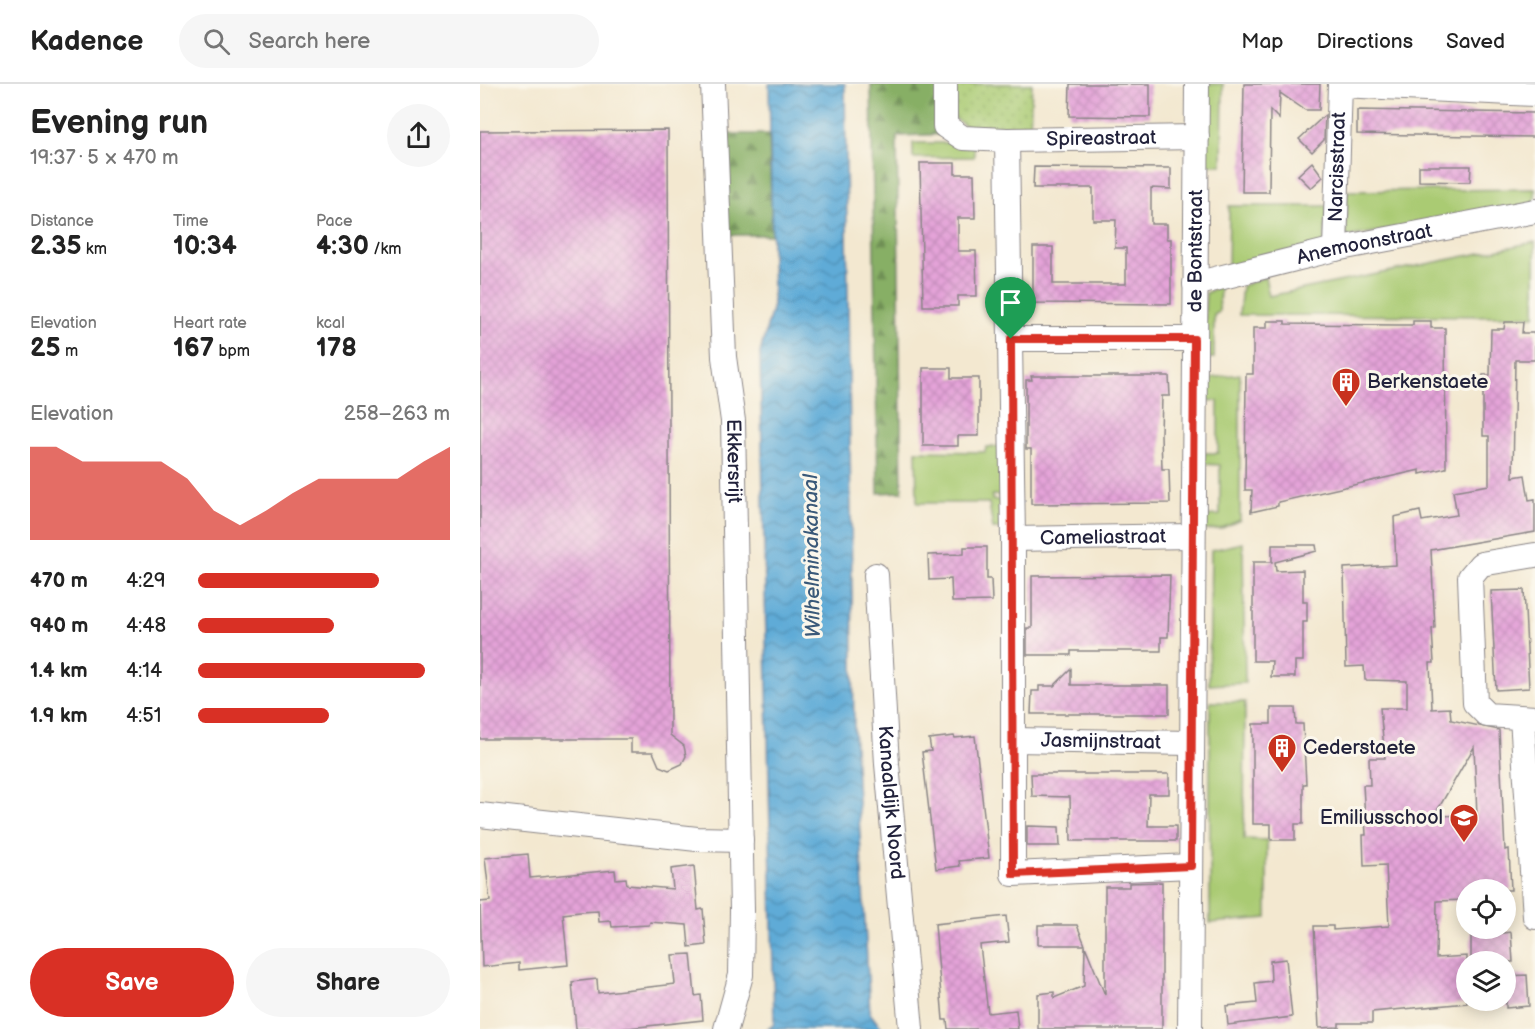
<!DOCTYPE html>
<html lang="en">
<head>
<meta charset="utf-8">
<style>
	:root { --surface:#fff; --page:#f6f6f6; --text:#222; --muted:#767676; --line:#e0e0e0; --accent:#d93025 }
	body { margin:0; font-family:"Balsamiq Sans",sans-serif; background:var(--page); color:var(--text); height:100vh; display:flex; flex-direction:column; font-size:22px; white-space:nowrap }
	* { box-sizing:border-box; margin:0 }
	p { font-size:20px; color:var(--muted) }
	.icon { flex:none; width:33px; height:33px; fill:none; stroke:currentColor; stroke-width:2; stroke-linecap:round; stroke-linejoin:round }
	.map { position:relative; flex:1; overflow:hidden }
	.drawer { display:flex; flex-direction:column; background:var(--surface); width:480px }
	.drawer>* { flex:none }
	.fabs { position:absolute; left:976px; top:795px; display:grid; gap:12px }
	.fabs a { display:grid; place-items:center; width:60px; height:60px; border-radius:50%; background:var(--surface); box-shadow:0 3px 15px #0003; font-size:30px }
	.pin { position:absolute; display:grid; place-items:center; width:51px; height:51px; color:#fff; margin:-62px -26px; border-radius:50% 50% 50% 0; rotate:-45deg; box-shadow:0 0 6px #0007 }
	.pin .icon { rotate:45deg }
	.round { display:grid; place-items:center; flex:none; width:63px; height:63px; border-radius:32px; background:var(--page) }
	.summary { display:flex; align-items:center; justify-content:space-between; height:102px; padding:0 30px }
	h1 { font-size:33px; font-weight:600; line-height:45px }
	.metrics { display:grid; grid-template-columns:repeat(3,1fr); gap:9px; height:102px; padding:6px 30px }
	.metrics div { display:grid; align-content:center }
	.metrics b { font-size:26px; font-weight:600 }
	.metrics small { font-size:16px; font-weight:400 }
	.metrics p { font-size:16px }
	.chart { height:168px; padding:12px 30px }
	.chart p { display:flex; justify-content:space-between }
	.chart svg { width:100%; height:108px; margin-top:6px; fill:var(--accent); opacity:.7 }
	.primary-button { display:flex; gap:12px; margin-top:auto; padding:12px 30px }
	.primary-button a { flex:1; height:69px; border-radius:36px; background:var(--accent); color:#fff; font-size:24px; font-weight:600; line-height:69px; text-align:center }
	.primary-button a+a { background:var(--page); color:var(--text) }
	ul { padding:0 30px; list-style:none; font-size:20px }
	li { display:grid; grid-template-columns:96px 72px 1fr; align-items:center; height:45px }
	li i { height:15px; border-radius:8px; background:var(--accent) }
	header { display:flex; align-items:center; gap:36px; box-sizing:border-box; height:84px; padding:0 30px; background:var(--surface); border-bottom:2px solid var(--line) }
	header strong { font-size:28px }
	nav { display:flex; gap:33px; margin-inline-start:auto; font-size:21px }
	.search { width:420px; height:54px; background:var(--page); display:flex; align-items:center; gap:15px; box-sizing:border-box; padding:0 21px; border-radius:33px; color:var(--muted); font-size:22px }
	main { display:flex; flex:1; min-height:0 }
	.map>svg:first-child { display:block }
</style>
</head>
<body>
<header>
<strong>Kadence</strong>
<div class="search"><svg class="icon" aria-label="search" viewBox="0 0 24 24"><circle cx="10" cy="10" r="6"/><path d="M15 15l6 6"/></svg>Search here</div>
<nav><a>Map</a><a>Directions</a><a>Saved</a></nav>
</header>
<main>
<section class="drawer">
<div class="summary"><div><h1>Evening run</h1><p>19:37 · 5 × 470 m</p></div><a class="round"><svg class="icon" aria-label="share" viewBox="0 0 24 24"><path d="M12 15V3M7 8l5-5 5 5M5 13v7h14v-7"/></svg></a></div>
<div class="metrics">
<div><p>Distance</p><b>2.35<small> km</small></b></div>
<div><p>Time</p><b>10:34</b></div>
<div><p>Pace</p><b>4:30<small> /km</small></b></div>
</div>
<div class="metrics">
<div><p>Elevation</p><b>25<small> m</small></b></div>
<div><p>Heart rate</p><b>167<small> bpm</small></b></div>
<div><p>kcal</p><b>178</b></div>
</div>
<div class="chart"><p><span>Elevation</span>258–263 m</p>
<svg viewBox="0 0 160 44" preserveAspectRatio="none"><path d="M0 44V6L10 6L20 12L30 12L40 12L50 12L60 19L70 32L80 38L90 32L100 25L110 19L120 19L130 19L140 19L150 12L160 6V44z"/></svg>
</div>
<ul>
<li><b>470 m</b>4:29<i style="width:72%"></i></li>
<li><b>940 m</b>4:48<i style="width:54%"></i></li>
<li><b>1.4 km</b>4:14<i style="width:90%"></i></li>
<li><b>1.9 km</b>4:51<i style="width:52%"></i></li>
</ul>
<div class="primary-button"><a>Save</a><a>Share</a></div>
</section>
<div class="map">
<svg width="1055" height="945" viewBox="0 0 1055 945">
	<defs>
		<pattern id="forest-firs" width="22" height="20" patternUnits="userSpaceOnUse" patternTransform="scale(1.5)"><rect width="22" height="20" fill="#87af65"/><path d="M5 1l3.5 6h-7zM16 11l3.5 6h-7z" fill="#6e8e54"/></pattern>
		<pattern id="park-dots" width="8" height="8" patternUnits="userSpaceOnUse" patternTransform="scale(1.5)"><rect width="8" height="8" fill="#aacb73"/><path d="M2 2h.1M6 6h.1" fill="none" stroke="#92ae64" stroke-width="1.8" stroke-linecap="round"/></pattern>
		<pattern id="water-waves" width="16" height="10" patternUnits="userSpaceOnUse" patternTransform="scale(1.5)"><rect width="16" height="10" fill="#5eabd7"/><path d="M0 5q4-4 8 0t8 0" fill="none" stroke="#4d8bb0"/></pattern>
		<pattern id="building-cross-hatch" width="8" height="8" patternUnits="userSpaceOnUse" patternTransform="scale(1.5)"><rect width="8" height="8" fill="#e4a3d8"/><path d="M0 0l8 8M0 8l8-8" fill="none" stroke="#c38cba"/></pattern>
	</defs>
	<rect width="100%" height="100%" fill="#fbf7ec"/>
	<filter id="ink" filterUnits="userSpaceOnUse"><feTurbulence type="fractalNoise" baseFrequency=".0167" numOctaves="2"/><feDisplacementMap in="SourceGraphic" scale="12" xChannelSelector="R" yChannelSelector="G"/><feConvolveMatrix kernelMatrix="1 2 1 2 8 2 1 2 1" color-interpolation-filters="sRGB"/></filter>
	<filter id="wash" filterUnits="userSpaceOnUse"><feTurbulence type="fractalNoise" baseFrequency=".008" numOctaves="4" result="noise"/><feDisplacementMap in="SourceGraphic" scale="24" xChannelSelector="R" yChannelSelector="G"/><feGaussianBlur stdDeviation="1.35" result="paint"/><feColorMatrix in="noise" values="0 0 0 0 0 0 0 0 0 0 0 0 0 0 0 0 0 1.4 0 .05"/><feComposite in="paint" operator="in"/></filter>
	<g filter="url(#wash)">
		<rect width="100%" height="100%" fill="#f3e8d0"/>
		<g fill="#aacb73" stroke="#667657" stroke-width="1.5">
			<path d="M725,0H743L742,81H724Z"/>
			<path d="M433,59H494V73L433,74Z"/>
			<path d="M1055,105V121L866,153L867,107Z"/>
			<path d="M749,122H847L844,162L748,184Z"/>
			<path d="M1055,158V232L759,231L762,202L785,193L789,212Z"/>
			<path d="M740,202L739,228L734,231V274H722L726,209Z"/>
			<path d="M760,290V436L740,445L727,446L722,443V432L740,431V381L722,380L723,369H738V317L723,316V295Z"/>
			<path d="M524,362V412L512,411V416H524V445H513L509,419H437L436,367L505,368L506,363Z"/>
			<path d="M763,459L765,599L729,601L731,466Z"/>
			<path d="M730,618H765L764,755L787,756V834L730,839Z"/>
		</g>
		<g fill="url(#forest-firs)" stroke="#546850" stroke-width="1.5">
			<path d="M391,0H460L473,50L417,52L422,408L398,409Z"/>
			<path d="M243,50H289L292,151H244Z"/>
		</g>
		<path fill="url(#park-dots)" stroke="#667657" stroke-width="1.5" d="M473,0H552L550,46L489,44L474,34Z"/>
		<path fill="url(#water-waves)" stroke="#406689" stroke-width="1.5" d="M289,0H365L374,644L390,929L402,945H288L294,940L280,269L293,221Z"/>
		<g id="blocks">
			<g fill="url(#building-cross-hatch)" fill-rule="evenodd">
				<path d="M590,0H670V33L589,32Z"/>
				<path d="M764,0H840L839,26H825L800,9L799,35L790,26L789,108H762Z"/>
				<path d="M877,26L1055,29V53L877,50Z"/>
				<path d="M845,31L844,56L832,68L819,55Z"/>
				<path d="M188,46L190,651L204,662L206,672L202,680L189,686L179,682L173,668H151V655H0V47Z"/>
				<path d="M832,78L843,93L831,104L818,91Z"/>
				<path d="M440,79H475V90H494L495,134H478V167H496L497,212H478V222H443Z"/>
				<path d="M939,82H991L990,98L939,97Z"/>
				<path d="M554,83L691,84V105L671,104V140H687V155H691V220L553,219V163H573V200H646V164H635L636,136H613V104H553Z"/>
				<path d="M787,237H805V240L918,241H933V237H951V244H965L966,384L940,390V386L798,418V422L771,428L772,406H765L766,290H773V244H787Z"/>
				<path d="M1025,238H1043L1042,249H1055V276H1035L1033,393L1045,391L1049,416L1055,415V448L951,466L955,544L952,545L954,579H950L952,625L970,624L971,636L1019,646L1025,766L1029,765L1031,806H987V816L957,817L956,874L987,872V919L892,928V939H859V943L839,944L834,842H853V846L909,842L906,781L884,782L883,751H886L883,701H890L889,674H905L900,624H927V597L885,596L884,582L866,583L864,484L916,481L914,433L940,427L942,437L977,431L973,407L1009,401V352H1003V291H1010L1011,245H1024ZM994,663L997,731L954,732Z"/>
				<path d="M443,284H471V294H499V352H478V362H443Z"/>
				<path d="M551,292H689L690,312H682L681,350L682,385H689L690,419L551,420V365H546V296H552Z"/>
				<path d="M792,461H836L837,467L795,478L796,487L823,486V517H827V538H823V577H815V593H791L792,577H773V478H792Z"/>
				<path d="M484,463H507V495H511L512,517L472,518L471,495L449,496L448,471L484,470Z"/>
				<path d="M690,491L688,553H681V567H591V571H547V544H552V492Z"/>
				<path d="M1044,506L1049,604L1016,606L1011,507Z"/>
				<path d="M591,585V601H689V630H551L552,607H559V602H574Z"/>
				<path d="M791,624H815L816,640H823L826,700H823V740H815V756H791V740H773V640H791Z"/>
				<path d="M474,652L475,654L495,652L509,774L479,777L480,782L456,785L442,668L451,667L449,655Z"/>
				<path d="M551,690H689V710H669L668,742H696V757H591L590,713L552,712Z"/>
				<path d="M547,742L579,743L580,762H547Z"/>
				<path d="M48,770L50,794L135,786L136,795L146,794L147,801L193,805L191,785L214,782L218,826L223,825L226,861L209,863L207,841L170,838L169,841L132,843L131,837L119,838L118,827L100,828L83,830L88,881L39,886V879L2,883L0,818L10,817L5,774Z"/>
				<path d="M682,798V945H558V910L574,908V914L604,902L605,862L625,911V803H649V799Z"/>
				<path d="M526,832L529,858L500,861L508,929L536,926L538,945H468L467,936H463L455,840Z"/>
				<path d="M558,841H597L605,861H558Z"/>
				<path d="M991,844H1005L1006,851L1031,848L1033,878H991Z"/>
				<path d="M211,870L215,912L221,911L223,936L139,945H96L92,898L117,895L118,909L195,900L192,871Z"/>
				<path d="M806,875L812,933L748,941L746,922L777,919L775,899L791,897L790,877Z"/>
				<path d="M1047,891L1049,922L1026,924V892Z"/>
			</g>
		</g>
	</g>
	<g filter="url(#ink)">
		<use href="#blocks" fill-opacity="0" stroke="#8a8586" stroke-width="1.5"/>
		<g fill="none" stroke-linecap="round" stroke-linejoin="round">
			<g stroke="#8a8586" stroke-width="26">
				<g id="minor">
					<path id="s1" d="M233,0L244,273L253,337L262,826L261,891L246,945"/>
					<path id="s2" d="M465,0V42L483,54L527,56L717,53"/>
					<path d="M860,1L1055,10"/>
					<path d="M527,56L533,455V790L711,782"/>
					<path id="s3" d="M855,165L860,0"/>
					<path id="s4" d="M715,200L855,165L1055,127"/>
					<path d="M531,255H714"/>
					<path id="s5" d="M533,455L712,452"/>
					<path d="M1055,471L1001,480L990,493L995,619L1007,631L1055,634"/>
					<path id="s6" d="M396,491L407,680L431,945"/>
					<path d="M1042,634L1055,833"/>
					<path id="s7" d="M533,656L711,659"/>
					<path d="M0,731L217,755L261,756"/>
					<path id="s8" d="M710,945L717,0"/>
				</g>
			</g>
			<use href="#minor" stroke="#fff" stroke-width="24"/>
		</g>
	</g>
	<g fill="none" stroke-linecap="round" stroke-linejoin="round" filter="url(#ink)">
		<g stroke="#fff" stroke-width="12">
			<path id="route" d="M531,255H714L711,782L533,790Z"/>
		</g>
		<use href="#route" stroke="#d93025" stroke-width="8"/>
	</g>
	<defs>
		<g id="building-pin" transform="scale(1.5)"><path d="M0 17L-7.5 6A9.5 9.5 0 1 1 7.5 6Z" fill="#c8321e" stroke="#fbf7ec"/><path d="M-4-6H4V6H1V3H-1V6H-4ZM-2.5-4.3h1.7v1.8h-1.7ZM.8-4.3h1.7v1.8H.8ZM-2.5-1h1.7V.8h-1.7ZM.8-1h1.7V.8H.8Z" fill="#fff"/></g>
		<g id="school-pin" transform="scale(1.5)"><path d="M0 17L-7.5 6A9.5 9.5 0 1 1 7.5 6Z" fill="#c8321e" stroke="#fbf7ec"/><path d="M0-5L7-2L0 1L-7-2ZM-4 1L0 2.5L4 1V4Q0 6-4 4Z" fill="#fff"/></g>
	</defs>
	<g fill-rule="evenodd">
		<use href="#building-pin" x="866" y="298"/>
		<use href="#building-pin" x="802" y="664"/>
		<use href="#school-pin" x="984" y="734"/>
	</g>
	<g text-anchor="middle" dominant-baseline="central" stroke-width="6" stroke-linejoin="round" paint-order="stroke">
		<g font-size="20" fill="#22223b" stroke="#fbf7ec">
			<text stroke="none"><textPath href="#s2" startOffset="202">Spireastraat</textPath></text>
			<text stroke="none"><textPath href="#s3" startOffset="82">Narcisstraat</textPath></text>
			<text stroke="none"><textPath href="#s4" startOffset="174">Anemoonstraat</textPath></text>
			<text stroke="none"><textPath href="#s8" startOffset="778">de Bontstraat</textPath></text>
			<text stroke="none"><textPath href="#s1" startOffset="378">Ekkersrijt</textPath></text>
			<text stroke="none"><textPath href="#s5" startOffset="90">Cameliastraat</textPath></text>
			<text stroke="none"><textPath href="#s7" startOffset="88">Jasmijnstraat</textPath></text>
			<text stroke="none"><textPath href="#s6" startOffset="228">Kanaaldijk Noord</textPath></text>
		</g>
		<g font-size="20" fill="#22223b" stroke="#fbf7ec" text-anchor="start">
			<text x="887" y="298">Berkenstaete</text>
			<text x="823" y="664">Cederstaete</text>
			<text x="963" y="734" text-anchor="end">Emiliusschool</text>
		</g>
		<g font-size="21" font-style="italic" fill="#3a5979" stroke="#fbf7ec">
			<text transform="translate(332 472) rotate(-91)">Wilhelminakanaal</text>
		</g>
	</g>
</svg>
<div class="fabs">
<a><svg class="icon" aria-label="locate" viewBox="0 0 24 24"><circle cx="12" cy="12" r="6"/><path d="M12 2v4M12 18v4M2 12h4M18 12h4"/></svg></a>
<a><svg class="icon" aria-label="layers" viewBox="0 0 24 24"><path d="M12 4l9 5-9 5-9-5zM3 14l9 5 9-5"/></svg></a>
</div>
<div class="pin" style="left:531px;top:255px;background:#1e9e55"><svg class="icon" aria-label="arrive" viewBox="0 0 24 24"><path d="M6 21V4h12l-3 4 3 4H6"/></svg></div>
</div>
</main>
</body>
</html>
